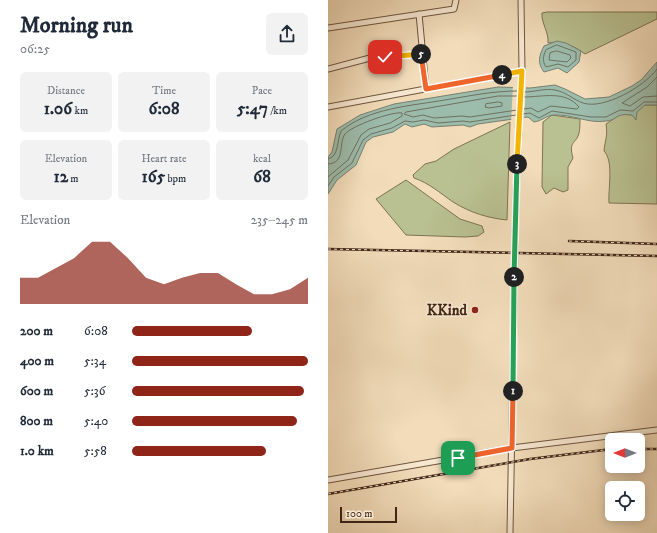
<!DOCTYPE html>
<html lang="en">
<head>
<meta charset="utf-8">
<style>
	:root { --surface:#fff; --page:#f2f2f3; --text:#1f2937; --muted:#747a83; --accent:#8f2418 }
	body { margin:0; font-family:"IM FELL DW Pica",serif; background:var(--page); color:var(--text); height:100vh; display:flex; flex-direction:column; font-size:15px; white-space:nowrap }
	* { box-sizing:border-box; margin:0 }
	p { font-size:13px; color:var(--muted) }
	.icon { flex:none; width:22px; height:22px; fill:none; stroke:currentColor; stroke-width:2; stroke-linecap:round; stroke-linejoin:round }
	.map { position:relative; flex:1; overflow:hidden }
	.details { display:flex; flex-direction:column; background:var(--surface); width:328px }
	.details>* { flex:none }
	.needle { width:26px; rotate:270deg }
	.fabs { position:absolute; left:277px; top:433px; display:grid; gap:8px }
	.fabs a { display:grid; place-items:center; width:40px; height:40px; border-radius:6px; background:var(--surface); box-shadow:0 2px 10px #0003; font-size:20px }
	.scale { position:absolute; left:12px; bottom:10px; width:57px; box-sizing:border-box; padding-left:4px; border:2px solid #422615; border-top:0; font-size:11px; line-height:14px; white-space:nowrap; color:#422615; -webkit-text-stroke:3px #f7e8d2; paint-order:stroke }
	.pin { position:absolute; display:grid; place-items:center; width:34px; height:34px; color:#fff; margin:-17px; border-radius:8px; box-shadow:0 2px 6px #0006 }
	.km { position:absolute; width:20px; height:20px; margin:-10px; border-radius:50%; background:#222; color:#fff; font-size:11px; line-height:20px; text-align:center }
	.round { display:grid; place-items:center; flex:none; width:42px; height:42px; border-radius:6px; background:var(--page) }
	.head { display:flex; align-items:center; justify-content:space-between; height:68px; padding:0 20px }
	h1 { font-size:22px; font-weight:700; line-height:30px }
	.stats { display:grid; grid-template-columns:repeat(3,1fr); gap:6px; height:68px; padding:4px 20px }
	.stats div { display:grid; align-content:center; border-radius:6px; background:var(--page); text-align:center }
	.stats b { font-size:17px; font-weight:700 }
	.stats small { font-size:11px; font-weight:400 }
	.stats p { font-size:11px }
	.chart { height:112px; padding:8px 20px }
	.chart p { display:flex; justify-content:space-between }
	.chart svg { width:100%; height:72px; margin-top:4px; fill:var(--accent); opacity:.7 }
	ul { padding:0 20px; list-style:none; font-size:13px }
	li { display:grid; grid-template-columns:64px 48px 1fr; align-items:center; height:30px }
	li i { height:10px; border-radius:5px; background:var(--accent) }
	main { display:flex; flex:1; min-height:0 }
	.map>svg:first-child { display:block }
</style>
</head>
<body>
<main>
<section class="details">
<div class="head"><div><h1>Morning run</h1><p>06:25</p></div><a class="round"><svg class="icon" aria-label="share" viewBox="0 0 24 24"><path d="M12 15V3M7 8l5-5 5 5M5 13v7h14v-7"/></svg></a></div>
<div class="stats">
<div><p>Distance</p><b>1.06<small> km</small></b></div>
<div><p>Time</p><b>6:08</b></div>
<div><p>Pace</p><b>5:47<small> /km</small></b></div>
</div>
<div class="stats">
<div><p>Elevation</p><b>12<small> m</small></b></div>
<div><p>Heart rate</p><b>165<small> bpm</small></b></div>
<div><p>kcal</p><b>68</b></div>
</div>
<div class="chart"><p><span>Elevation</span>235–245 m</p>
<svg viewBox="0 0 160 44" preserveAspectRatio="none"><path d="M0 44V28L10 28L20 22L30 16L40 6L50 6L60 16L70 28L80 32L90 28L100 25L110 25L120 32L130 38L140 38L150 35L160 28V44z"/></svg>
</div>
<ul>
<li><b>200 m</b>6:08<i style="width:68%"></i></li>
<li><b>400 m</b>5:34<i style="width:100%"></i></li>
<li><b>600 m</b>5:36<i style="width:98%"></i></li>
<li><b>800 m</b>5:40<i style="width:94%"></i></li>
<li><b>1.0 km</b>5:58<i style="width:76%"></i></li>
</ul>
</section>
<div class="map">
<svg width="329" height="533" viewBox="0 0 329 533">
	<rect width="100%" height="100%" fill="#f2dcba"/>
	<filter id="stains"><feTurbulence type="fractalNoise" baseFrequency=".005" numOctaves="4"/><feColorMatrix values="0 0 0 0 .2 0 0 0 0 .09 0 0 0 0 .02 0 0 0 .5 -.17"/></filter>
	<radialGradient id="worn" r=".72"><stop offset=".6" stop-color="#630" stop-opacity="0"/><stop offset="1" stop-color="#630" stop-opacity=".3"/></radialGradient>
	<g fill="#b9c091" stroke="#7e7353">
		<path d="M219,12H329V19L257,54C246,46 234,40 220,43C221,32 213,23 214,13Z"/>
		<path d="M317,105H329V204L281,203C280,189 286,161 276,151C277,140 280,136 278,124L293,114L304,115Z"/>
		<path d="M224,115L252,119C252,123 252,129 251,133C248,145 240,140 245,158L240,167V190L235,192L226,188L218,194L214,187L215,122Z"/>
		<path d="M182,122L179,220C160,218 143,213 125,202C112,193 101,183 86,178L85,175L97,164L108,161L126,149Z"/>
		<path d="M78,180L132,219L154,226L156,232L150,236L137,237L78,235L48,199Z"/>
	</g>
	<g fill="#9cbcac" stroke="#788070">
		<path d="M229,41L238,43L253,51L251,62L239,73L230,68L216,72C209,63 211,56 216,46Z"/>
		<path d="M329,62V105H317L309,112L308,120L304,115C286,113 290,120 278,121C261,124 244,114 226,115C219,115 214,121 206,122L200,117L150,124L142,127L135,125L104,127L96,124L84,127L77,124L65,132L45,137L38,142L28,165L9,180L0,194V157L4,152L9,129L32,115L66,104L170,87L202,88L227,85L237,89L257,99L281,97L304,86L313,80Z"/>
	</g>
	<path fill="#f2dcba" d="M185,86L198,87L196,120L183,122Z"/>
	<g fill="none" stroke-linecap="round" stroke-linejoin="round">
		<g stroke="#6f7160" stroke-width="1">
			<path d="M229,45L248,52V60L240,67L230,64L218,67C214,61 215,56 218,50Z"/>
			<path d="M229,51L242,55L243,58L239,62L221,60L222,53Z"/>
			<path d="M329,77L319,87L294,103L302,106L315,97L329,96"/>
			<path d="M196,92C207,92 217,88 227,90C238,92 246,100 255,103C276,110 317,86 329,69"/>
			<path d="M171,102L174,103V106L161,108L157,107L158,104Z"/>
			<path d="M196,109L203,108L210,112L223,106L249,109L251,107C237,90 215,97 196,97"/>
			<path d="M189,110L142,117L134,116L106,118L95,115L85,117L76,114L78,112L170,96H189"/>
			<path d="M195,114L202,113L211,118L224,111L263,117H278L292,110L305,111L316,102H329"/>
			<path d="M0,159C11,157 9,140 13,131C41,108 82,106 117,100C141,96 165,91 189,91"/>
			<path d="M0,164C18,163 10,144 17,134C23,126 65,111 74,113V116L62,123L41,129L33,135L20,160L0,177"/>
			<path d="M0,186L6,177L24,163L35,140L43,134L64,128L77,121L85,122L96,120L110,123L135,121L142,122L188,115"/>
		</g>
		<g stroke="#6e543e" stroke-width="7">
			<g id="minor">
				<path d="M91,14L98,89"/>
				<path d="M0,28L126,9L128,0"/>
				<path d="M0,69L42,58L95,54"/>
				<path d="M0,107L194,71"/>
				<path d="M0,480L184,448L329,430"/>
				<path d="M182,533L188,193L194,71L193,0"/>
			</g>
		</g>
		<use href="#minor" stroke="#f7e8d2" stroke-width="5"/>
		<g stroke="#422615" stroke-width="2.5">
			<g id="rail">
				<path d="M241,241L329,244"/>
				<path d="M0,249L329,256"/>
				<path d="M310,449H329"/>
				<path d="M0,494L202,459L284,449"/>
			</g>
		</g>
		<use href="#rail" stroke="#f7e8d2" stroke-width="1" stroke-dasharray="3" stroke-linecap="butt"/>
	</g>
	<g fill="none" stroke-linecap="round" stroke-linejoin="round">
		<g stroke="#fff" stroke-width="8">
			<path id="split-1" d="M130,458L184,448L185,391"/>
		</g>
		<g stroke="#fff" stroke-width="8">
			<path id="split-2" d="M185,391L186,277"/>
		</g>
		<g stroke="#fff" stroke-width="8">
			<path id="split-3" d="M186,277L189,164"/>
		</g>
		<g stroke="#fff" stroke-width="8">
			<path id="split-4" d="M174,75L194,71L189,164"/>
		</g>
		<g stroke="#fff" stroke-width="8">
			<path id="split-5" d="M93,54L98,89L174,75"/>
		</g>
		<g stroke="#fff" stroke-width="8">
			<path id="split-6" d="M57,57L93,54"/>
		</g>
		<use href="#split-1" stroke="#f0652b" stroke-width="5"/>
		<use href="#split-2" stroke="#22a559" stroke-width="5"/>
		<use href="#split-3" stroke="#22a559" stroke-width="5"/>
		<use href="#split-4" stroke="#f5b400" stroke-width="5"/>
		<use href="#split-5" stroke="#f0652b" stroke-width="5"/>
		<use href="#split-6" stroke="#f5b400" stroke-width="5"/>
	</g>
	<circle fill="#8f2418" stroke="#f7e8d2" stroke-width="1.5" cx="147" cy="310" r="4"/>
	<g text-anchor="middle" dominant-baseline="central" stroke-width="3" stroke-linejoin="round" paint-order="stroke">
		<g font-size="15" font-weight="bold" fill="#422615" stroke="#f7e8d2" text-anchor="end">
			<text x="139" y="310">KKind</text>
		</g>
	</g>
	<rect width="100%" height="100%" filter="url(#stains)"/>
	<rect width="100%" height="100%" fill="url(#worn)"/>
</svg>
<div class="fabs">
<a><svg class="needle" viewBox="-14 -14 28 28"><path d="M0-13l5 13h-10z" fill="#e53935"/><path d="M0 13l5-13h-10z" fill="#747a83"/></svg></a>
<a><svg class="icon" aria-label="locate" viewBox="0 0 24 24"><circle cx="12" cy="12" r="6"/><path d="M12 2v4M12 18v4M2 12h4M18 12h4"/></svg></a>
</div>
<div class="scale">100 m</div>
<div class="pin" style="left:130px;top:458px;background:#1e9e55"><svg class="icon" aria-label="arrive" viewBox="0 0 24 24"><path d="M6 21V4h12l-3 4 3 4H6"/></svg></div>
<div class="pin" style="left:57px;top:57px;background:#d93025"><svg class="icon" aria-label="check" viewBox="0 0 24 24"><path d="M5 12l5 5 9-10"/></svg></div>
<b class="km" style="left:185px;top:391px">1</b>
<b class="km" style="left:186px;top:277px">2</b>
<b class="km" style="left:189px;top:164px">3</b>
<b class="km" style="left:174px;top:75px">4</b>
<b class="km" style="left:93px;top:54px">5</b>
</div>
</main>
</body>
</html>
